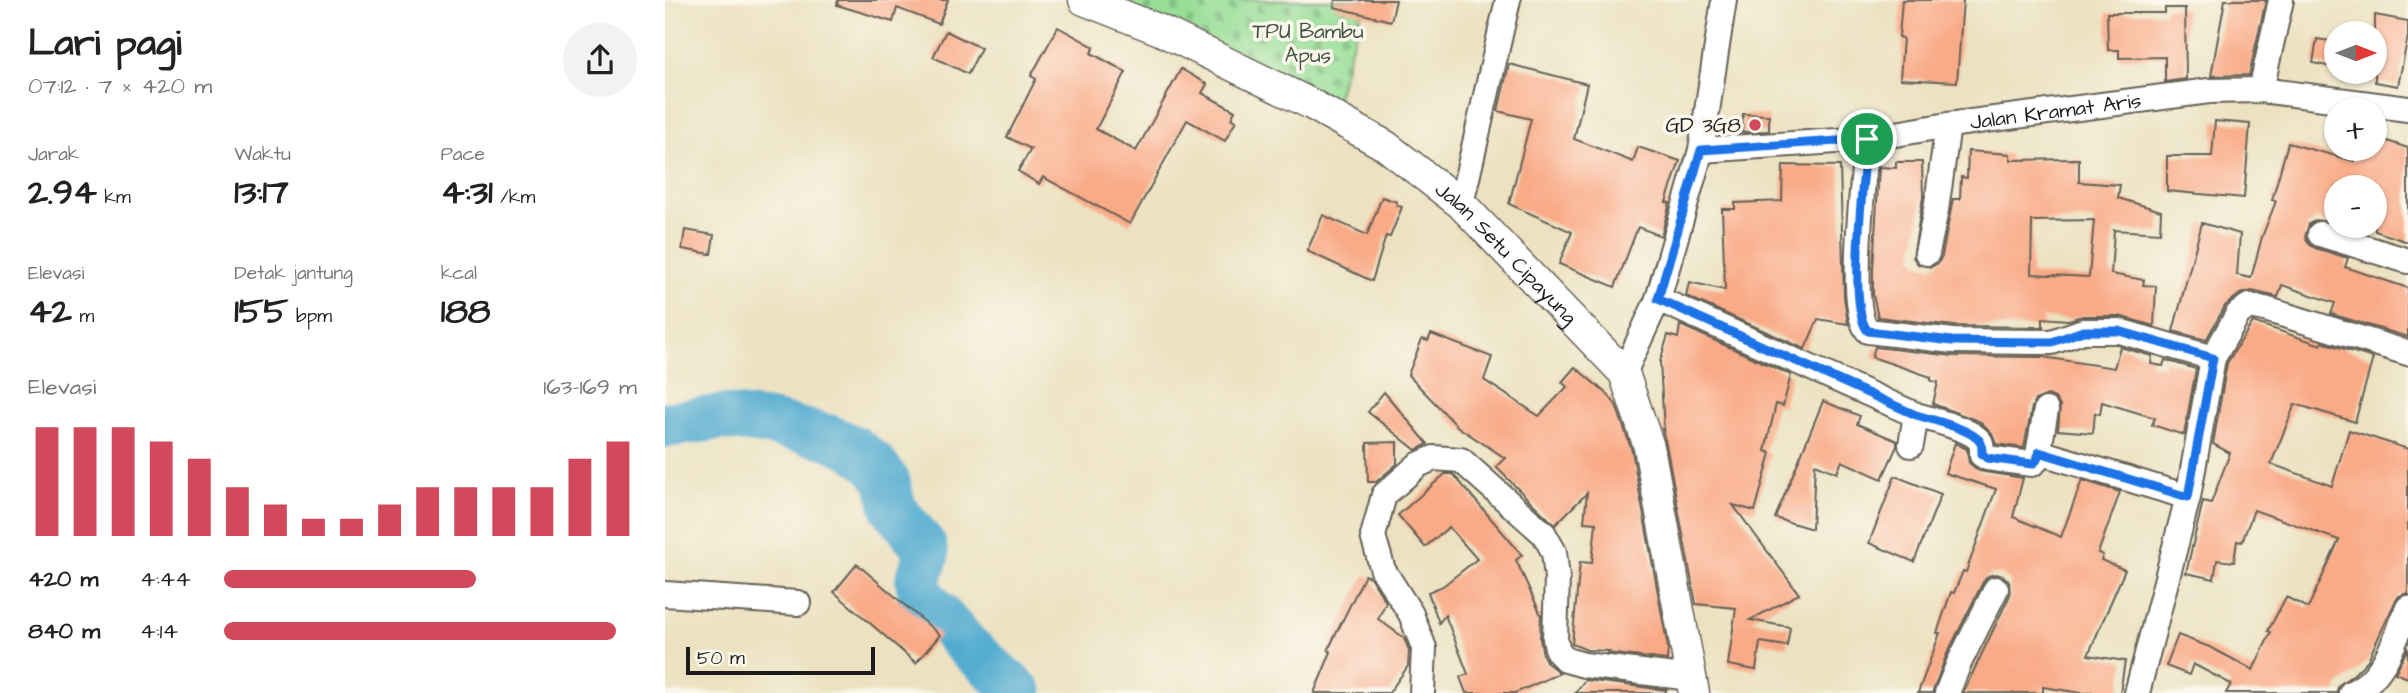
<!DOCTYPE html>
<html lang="id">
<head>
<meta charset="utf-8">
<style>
	:root { --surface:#fff; --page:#f2f2f2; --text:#222; --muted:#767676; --accent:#d1495b }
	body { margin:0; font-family:"Architects Daughter",sans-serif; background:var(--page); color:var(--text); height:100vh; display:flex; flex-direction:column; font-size:26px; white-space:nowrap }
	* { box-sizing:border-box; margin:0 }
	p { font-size:23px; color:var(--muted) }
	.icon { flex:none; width:38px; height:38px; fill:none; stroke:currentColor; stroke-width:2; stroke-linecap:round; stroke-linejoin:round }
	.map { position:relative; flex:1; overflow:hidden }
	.drawer { display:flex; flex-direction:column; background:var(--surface); width:665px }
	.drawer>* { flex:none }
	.needle { width:46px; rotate:90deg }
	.buttons { position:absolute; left:1659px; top:21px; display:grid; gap:14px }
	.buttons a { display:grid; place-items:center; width:63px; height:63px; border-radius:50%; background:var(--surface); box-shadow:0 2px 5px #0004; font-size:35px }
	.scale { position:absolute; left:21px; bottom:18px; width:189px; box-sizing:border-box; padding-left:7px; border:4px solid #1c1c1c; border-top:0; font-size:19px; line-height:24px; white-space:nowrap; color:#1c1c1c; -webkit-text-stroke:5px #fbf7ec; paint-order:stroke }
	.pin { position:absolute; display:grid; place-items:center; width:60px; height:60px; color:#fff; margin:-30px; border:4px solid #fff; border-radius:50%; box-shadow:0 2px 7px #0007 }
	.round { display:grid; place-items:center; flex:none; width:74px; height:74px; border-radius:37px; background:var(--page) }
	.headline { display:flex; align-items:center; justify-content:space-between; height:119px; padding:0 28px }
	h1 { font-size:38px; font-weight:700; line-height:52px }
	.stats { display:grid; grid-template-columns:repeat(3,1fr); gap:10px; height:119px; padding:7px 28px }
	.stats div { display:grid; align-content:center }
	.stats b { font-size:35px; font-weight:700 }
	.stats small { font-size:19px; font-weight:400 }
	.stats p { font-size:19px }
	.chart { height:196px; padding:14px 28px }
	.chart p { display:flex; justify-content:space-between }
	.chart svg { width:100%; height:126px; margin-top:7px; stroke:var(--accent); stroke-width:6 }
	ul { padding:0 28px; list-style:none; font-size:23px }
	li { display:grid; grid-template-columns:112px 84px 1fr; align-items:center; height:52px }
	li i { height:18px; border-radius:9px; background:var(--accent) }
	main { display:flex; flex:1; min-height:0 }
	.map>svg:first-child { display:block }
</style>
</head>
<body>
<main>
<section class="drawer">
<div class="headline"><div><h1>Lari pagi</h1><p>07:12 · 7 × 420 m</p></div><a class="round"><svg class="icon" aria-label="share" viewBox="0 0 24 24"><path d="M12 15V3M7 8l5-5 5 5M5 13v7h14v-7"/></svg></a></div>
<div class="stats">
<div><p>Jarak</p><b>2.94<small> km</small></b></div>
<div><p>Waktu</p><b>13:17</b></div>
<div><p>Pace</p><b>4:31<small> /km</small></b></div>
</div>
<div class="stats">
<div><p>Elevasi</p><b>42<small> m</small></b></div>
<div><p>Detak jantung</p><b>155<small> bpm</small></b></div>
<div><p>kcal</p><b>188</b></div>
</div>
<div class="chart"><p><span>Elevasi</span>163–169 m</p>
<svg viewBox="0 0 160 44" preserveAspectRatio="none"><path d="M5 44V6M15 44V6M25 44V6M35 44V11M45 44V17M55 44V27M65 44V33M75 44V38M85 44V38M95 44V33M105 44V27M115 44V27M125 44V27M135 44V27M145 44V17M155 44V11"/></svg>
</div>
<ul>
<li><b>420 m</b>4:44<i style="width:61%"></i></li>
<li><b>840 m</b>4:14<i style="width:95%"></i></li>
</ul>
</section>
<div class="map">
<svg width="1743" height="693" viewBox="0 0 1743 693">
	<defs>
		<pattern id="cemetery-stones" width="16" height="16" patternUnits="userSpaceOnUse" patternTransform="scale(1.75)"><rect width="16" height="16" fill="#98de97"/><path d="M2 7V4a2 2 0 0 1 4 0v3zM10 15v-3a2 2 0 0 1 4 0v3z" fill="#82be82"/></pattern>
	</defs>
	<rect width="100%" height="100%" fill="#fbf7ec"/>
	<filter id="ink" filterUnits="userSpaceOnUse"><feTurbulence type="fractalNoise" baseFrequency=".0143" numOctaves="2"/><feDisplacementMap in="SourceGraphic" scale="14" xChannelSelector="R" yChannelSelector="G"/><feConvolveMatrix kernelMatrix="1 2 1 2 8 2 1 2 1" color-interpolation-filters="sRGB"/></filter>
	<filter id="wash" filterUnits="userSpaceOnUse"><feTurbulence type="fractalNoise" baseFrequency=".00686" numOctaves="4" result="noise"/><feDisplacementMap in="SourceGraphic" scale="28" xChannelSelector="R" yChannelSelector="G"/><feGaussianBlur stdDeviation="1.57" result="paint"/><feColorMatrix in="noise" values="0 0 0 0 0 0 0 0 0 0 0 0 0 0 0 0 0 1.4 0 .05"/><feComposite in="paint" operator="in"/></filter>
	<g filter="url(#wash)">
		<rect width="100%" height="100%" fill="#ece2c1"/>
		<path fill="url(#cemetery-stones)" stroke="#5a7d5a" stroke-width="2" d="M450,0H700L670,104Z"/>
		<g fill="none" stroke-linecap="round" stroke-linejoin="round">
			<path stroke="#52acd0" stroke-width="46" d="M0,425L58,417L105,423L163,437L189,448L209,464L222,481L229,509L259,546L261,557L253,580L256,595L302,646L355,693"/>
		</g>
		<g id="blocks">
			<g fill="#f9aa87" fill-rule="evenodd">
				<path d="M173,0H283L274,24L232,8L228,22L172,5Z"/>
				<path d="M670,0H731L726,21L669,7Z"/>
				<path d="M1237,0H1298L1292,82L1235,79L1238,38L1234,37Z"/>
				<path d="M1560,0H1601L1584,75L1546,76Z"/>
				<path d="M1500,8H1520L1521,79L1500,82V57L1454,58V50H1443L1442,13H1500Z"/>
				<path d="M1710,15L1743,21V36L1733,86L1710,82Z"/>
				<path d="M393,27L429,47L426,53L461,72L431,129L471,151L516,69L542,84L537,93L570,111L566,119L571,121L560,141L522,120L465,224L378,177L374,184L353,171L366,149L342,137L371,79L366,76Z"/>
				<path d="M281,31L316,48L303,74L268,57Z"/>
				<path d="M1652,39L1671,42V68L1648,63Z"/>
				<path d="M844,64L922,84L909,139L968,162L973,147L1015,161L1001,202L1005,203L996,236L973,227L950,287L894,264L907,232L844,204L866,119L833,111Z"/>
				<path d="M1078,114L1104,115V131L1077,132Z"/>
				<path d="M1550,121L1585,124L1579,198L1502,191V156H1547Z"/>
				<path d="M1710,137L1743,148V242L1710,231V187H1671V223L1651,220L1644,224L1640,237L1644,244L1650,248L1683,258L1680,267L1743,288V337L1666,314L1670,303L1617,285L1613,297L1587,291L1575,294L1560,306L1541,340L1508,331L1537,223L1575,234L1572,275L1586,278L1597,237L1611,201L1607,200L1623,143L1689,161V149H1710Z"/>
				<path d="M1303,151L1345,154V160L1414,159V182L1455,185L1453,198L1496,211L1495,233L1449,230L1446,274L1479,280L1478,285L1491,286L1489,326L1454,316H1418L1403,320L1378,318V327L1289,326L1213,317L1208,295V270L1214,167L1231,168V162H1257L1258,197L1248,257L1253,264L1266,267L1273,263L1277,256L1288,199H1295L1296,177L1302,178ZM1429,220L1424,277L1366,274L1367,221Z"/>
				<path d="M1118,165L1175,166L1179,297L1183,324L1153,319L1140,349L1021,296L1024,282L1060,290L1057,209H1070V203L1117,201Z"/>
				<path d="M717,197L732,202L731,205L737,207L725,237L721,236L707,281L642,251L658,215L702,235Z"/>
				<path d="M20,230L49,235L46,254L17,249Z"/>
				<path d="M1588,322L1656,345L1657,342L1708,358L1690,422L1630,404L1606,464L1667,486L1684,430L1743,449V593L1734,596L1730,602L1703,660L1689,674L1674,685L1671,693H1561L1566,684L1528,664L1524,675L1501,666L1513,635L1547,648L1588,670L1606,632L1603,631L1621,597L1643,608L1674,540L1589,510L1577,542L1572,541L1569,562L1552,560L1549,579L1521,573L1538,501L1546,503L1565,453L1548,444L1562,363Z"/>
				<path d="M1015,325L1126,375L1118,406L1111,404L1100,451L1106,453L1090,511L1068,505L1134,594L1085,620L1125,627L1122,646L1095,642L1091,670L1063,665L1071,608L1031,604L1001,444L997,429L999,430L995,362L1003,335L1013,338Z"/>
				<path d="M766,334L827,357L819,380L874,416L902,387L897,382L910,367L944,396L951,405L967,451L1003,648L1002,660L942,653L944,651L922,650L907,644L915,562L927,563L931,523L919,522L922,493L890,525L866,502L831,467L840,458L793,427L743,375L757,339L763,341Z"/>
				<path d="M1210,347L1288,356L1378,357L1449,368L1455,347L1487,356L1486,364L1498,366L1500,360L1531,369L1519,435L1487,425L1490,418L1437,402L1435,414L1430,413L1428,433L1393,430L1395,406L1390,398L1383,395L1370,400L1367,407L1359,448L1331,444L1327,434L1314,421L1268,404L1273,382L1266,381V377L1207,357Z"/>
				<path d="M719,392L763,444L751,450L703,412Z"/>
				<path d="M1158,401L1195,416L1192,424L1232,441V446L1217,479L1177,461L1172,473L1150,464L1147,529L1110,518Z"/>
				<path d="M732,442V464L711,482H703L702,443Z"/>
				<path d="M1290,443L1302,449L1304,463L1314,471L1358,478L1348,517L1396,537L1417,480L1455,492L1433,553L1438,555L1436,560L1460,570L1423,655L1460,661L1455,693H1416L1378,687V693H1298L1345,595L1344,581L1338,576L1331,574L1323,576L1318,582L1281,656L1267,693H1253L1275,633H1272L1286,592L1289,593L1298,571L1301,572L1331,489L1280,473Z"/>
				<path d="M780,474H788L857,555L851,560L876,615L875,639L878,655L882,663L895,673L850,693H801L795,677L803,674L780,615L774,623L763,592L778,586L812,559L784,527L760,547L733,515Z"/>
				<path d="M1230,476L1276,494L1249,562L1204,543Z"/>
				<path d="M192,564L275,635L251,663L169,592Z"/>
				<path d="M700,575L705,577L721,602L713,619L739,638L744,650L743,666L724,693H649L666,652L663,650Z"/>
				<path d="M1743,648V678L1730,673Z"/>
				<path d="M920,680L1001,690V693H910Z"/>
			</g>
		</g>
	</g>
	<g filter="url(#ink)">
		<use href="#blocks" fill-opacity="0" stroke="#656156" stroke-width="2"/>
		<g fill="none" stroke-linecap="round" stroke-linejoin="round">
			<g stroke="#656156" stroke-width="28">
				<g id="minor">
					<path d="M1596,90L1616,0"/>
					<path d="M1202,139C1199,174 1182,309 1203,331L1288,341L1387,342L1418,331H1454L1548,358"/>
					<path id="s1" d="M1036,150L1202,139L1283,125L1544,91L1596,90L1743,109"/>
					<path d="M796,204L843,0"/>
					<path d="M1655,234L1743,261"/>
					<path d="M1262,253L1271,210L1283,125"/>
					<path d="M993,299L1251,415L1246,445"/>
					<path d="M959,373L993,299L1036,150L1059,0"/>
					<path d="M1251,415C1265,419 1310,430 1316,443C1317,445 1317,452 1317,455L1322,458L1367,464L1372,460L1381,410"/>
					<path d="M1374,452L1523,497"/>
					<path d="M0,594L133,603"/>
					<path d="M757,693L759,648L746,614L718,570L708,536L719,495L753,465L769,458L796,460L879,534L889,552L892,578L890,639L893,652L901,660L919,665L1026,678"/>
					<path d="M1282,693L1294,663L1331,589"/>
					<path d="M1472,693L1523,497L1548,358L1573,314L1584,306L1600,309L1743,353"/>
					<path d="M1686,693C1720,679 1730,639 1743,608"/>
				</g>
			</g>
			<g stroke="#656156" stroke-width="33">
				<g id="tertiary">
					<path id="s2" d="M419,0L495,30L646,104L721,146L796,204L959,373L984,447L1029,693"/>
				</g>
			</g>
			<use href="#minor" stroke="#fff" stroke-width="24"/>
			<use href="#tertiary" stroke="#fff" stroke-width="30"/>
		</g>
	</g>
	<g fill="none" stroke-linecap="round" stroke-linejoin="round" filter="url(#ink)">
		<g stroke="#fff" stroke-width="14">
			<path id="route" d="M1202,139C1199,174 1182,309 1203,331L1287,341L1387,342L1418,331H1454L1548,358L1523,497L1374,452L1372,460L1367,464L1322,458L1317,454C1317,452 1317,445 1316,443C1310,430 1265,419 1251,415L993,299L1036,150Z"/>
		</g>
		<use href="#route" stroke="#1a73e8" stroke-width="9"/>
	</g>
	<circle fill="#d1495b" stroke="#fbf7ec" stroke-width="2.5" cx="1090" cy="125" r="7"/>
	<g text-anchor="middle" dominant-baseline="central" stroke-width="7" stroke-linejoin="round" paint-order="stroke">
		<g font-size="21" fill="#415641" stroke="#fbf7ec">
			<text x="643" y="31">TPU Bambu<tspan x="643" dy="24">Apus</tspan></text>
		</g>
		<g font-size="21" fill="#1c1c1c" stroke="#fbf7ec">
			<text stroke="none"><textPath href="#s1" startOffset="357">Jalan Kramat Aris</textPath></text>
			<text stroke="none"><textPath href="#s2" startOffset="497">Jalan Setu Cipayung</textPath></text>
		</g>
		<g font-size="21" fill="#1c1c1c" stroke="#fbf7ec" text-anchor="end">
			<text x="1076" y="125">GD 3G8</text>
		</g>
	</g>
</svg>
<div class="buttons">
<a><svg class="needle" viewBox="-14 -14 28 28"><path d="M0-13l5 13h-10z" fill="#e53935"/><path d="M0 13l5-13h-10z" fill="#767676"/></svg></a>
<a>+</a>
<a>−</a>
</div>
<div class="scale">50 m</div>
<div class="pin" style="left:1202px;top:139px;background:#1e9e55"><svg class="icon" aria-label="arrive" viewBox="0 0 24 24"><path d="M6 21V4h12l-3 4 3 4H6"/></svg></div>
</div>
</main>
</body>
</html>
